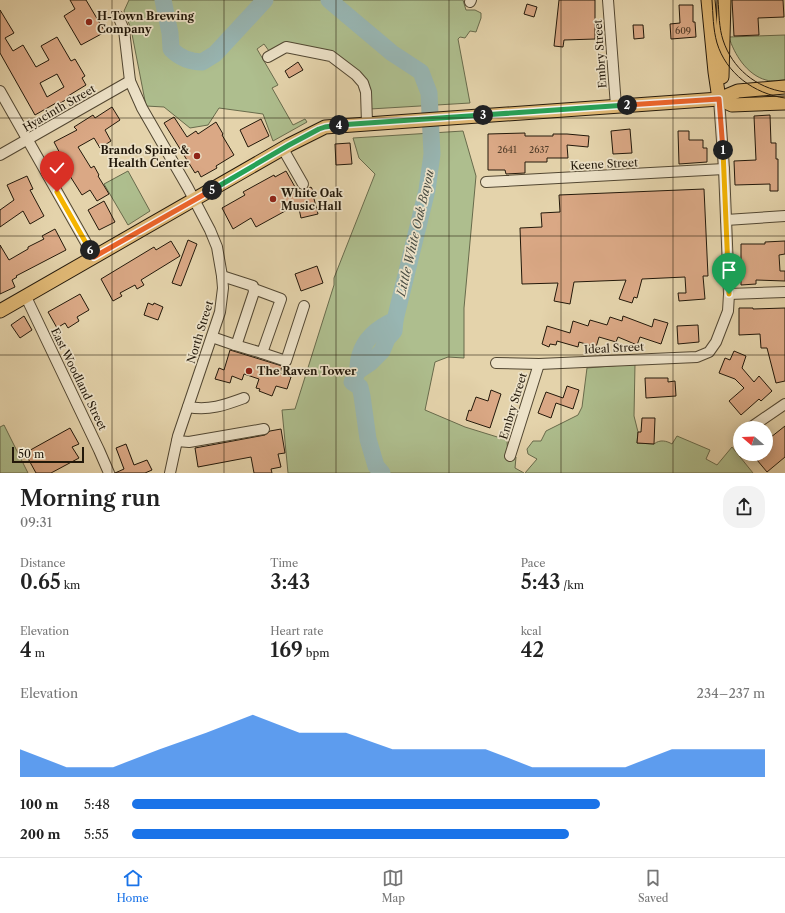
<!DOCTYPE html>
<html lang="en">
<head>
<meta charset="utf-8">
<style>
	:root { --surface:#fff; --page:#f2f2f2; --text:#222; --muted:#767676; --line:#e0e0e0; --accent:#1a73e8 }
	body { margin:0; font-family:"Libre Caslon Text",serif; background:var(--page); color:var(--text); height:100vh; display:flex; flex-direction:column; font-size:15px; white-space:nowrap }
	* { box-sizing:border-box; margin:0 }
	p { font-size:13px; color:var(--muted) }
	.icon { flex:none; width:22px; height:22px; fill:none; stroke:currentColor; stroke-width:2; stroke-linecap:round; stroke-linejoin:round }
	.map { position:relative; height:473px; overflow:hidden }
	.panel { display:flex; flex-direction:column; background:var(--surface); flex:1 }
	.panel>* { flex:none }
	.needle { width:26px; rotate:289deg }
	.fabs { position:absolute; left:733px; top:421px; display:grid; gap:8px }
	.fabs a { display:grid; place-items:center; width:40px; height:40px; border-radius:50%; background:var(--surface); box-shadow:0 2px 10px #0003; font-size:20px }
	.scale { position:absolute; left:12px; bottom:10px; width:72px; box-sizing:border-box; padding-left:4px; border:2px solid #22180a; border-top:0; font-size:11px; line-height:14px; white-space:nowrap; color:#22180a; -webkit-text-stroke:3px #ede2c8; paint-order:stroke }
	.pin { position:absolute; display:grid; place-items:center; width:34px; height:34px; color:#fff; margin:-41px -17px; border-radius:50% 50% 50% 0; rotate:-45deg; box-shadow:0 0 4px #0007 }
	.pin .icon { rotate:45deg }
	.km { position:absolute; width:20px; height:20px; margin:-10px; border-radius:50%; background:#222; color:#fff; font-size:11px; line-height:20px; text-align:center }
	.round { display:grid; place-items:center; flex:none; width:42px; height:42px; border-radius:16px; background:var(--page) }
	.summary { display:flex; align-items:center; justify-content:space-between; height:68px; padding:0 20px }
	h1 { font-size:22px; font-weight:600; line-height:30px }
	.figures { display:grid; grid-template-columns:repeat(3,1fr); gap:6px; height:68px; padding:4px 20px }
	.figures div { display:grid; align-content:center }
	.figures b { font-size:20px; font-weight:600 }
	.figures small { font-size:11px; font-weight:400 }
	.figures p { font-size:11px }
	.chart { height:112px; padding:8px 20px }
	.chart p { display:flex; justify-content:space-between }
	.chart svg { width:100%; height:72px; margin-top:4px; fill:var(--accent); opacity:.7 }
	ul { padding:0 20px; list-style:none; font-size:13px }
	li { display:grid; grid-template-columns:64px 48px 1fr; align-items:center; height:30px }
	li i { height:10px; border-radius:5px; background:var(--accent) }
	.tab-bar { display:flex; justify-content:space-around; align-items:center; height:56px; border-top:1px solid var(--line); background:var(--surface); font-size:11px; color:var(--muted) }
	.tab-bar a { display:grid; justify-items:center; gap:2px }
	.tab-bar .active { color:var(--accent) }
	.map>svg:first-child { display:block }
</style>
</head>
<body>
<div class="map">
<svg width="785" height="473" viewBox="0 0 785 473">
	<rect width="100%" height="100%" fill="#e4d3ab"/>
	<filter id="stains"><feTurbulence type="fractalNoise" baseFrequency=".005" numOctaves="4"/><feColorMatrix values="0 0 0 0 .2 0 0 0 0 .09 0 0 0 0 .02 0 0 0 .5 -.17"/></filter>
	<radialGradient id="worn" r=".72"><stop offset=".6" stop-color="#630" stop-opacity="0"/><stop offset="1" stop-color="#630" stop-opacity=".3"/></radialGradient>
	<g fill="#aebe8e" stroke="#686b4c">
		<path d="M129,0H463L466,10H475L481,13V18L476,32L470,31L465,38L460,37L458,39L470,103L370,109L367,87L329,53L269,51L264,44L257,49L278,85L272,88L293,125L305,119L307,122L273,141L263,114L219,108L208,125L190,128L164,107L146,106L131,29L124,11Z"/>
		<path d="M785,35V80C779,80 772,82 766,80C747,75 734,54 729,37Z"/>
		<path d="M463,131L476,176L464,308V358L448,357L435,362L425,410L465,427L507,440L508,457H516L515,468L524,473H288L282,410L295,409L334,285V278L375,174L359,158L353,138Z"/>
		<path d="M128,171L150,211L128,225L104,184Z"/>
		<path d="M635,364L634,416L638,432L637,443L654,444C660,439 667,441 672,444L677,436L710,450L706,459L717,465L732,447L753,473H525L537,459L528,454L527,449L533,441H541L546,431L578,415L582,407L587,368Z"/>
		<path d="M4,425L28,473H0V427Z"/>
	</g>
	<g fill="none" stroke-linecap="round" stroke-linejoin="round">
		<g stroke="#98b6b3" stroke-width="17">
			<path d="M163,0L170,33L171,49C180,58 189,62 202,62L215,54L265,0"/>
			<path d="M329,0L392,53L421,72L429,93L432,154L427,190L395,320C379,327 365,337 360,355C356,366 361,370 352,382L360,387L362,396L368,439L376,466L382,473"/>
			<path d="M358,371L370,363L382,351L387,339L394,331L395,320"/>
		</g>
	</g>
	<g fill="#daa885" stroke="#22180a" fill-rule="evenodd">
		<path d="M70,0H86L105,32L81,45L64,16L75,9Z"/>
		<path d="M559,0H595V39L564,40L563,47L554,46Z"/>
		<path d="M732,0H783L784,17L758,18L759,35L734,36Z"/>
		<path d="M527,4L537,7L534,17L524,14Z"/>
		<path d="M679,5H693V22H695L696,37L671,39L670,24L680,23Z"/>
		<path d="M0,10L14,33L5,38L13,51L23,45L36,67L49,60L41,46L57,37L71,61L75,59L85,76L82,78L86,85L68,96L69,98L57,105L56,103L35,115L0,53ZM57,74L64,87L47,97L40,83Z"/>
		<path d="M633,25H643L644,38L634,39Z"/>
		<path d="M298,62L303,70L289,78L285,71Z"/>
		<path d="M112,107L120,120L105,130L111,141L100,148L94,138L78,147L91,168L94,166L99,175L98,176L109,194L97,201L90,190L82,195L63,165L65,163L54,142L77,130L74,127L93,115L95,118Z"/>
		<path d="M770,115L771,143H776V159H778V191H770V184L735,185L734,161L756,160L754,116Z"/>
		<path d="M174,117L187,137L196,131L198,134L216,122L223,134L222,135L234,155L216,166L217,168L201,177L198,171L195,173L164,123Z"/>
		<path d="M261,119L269,136L248,147L240,130Z"/>
		<path d="M630,129L632,153L613,154L611,131Z"/>
		<path d="M678,131H689V140H703V148H707V162L679,164Z"/>
		<path d="M525,133V136H553V134H567L589,136L588,147L567,145L568,158H547V162H525V173L506,174L505,170H488V134Z"/>
		<path d="M350,143L352,164L336,165L335,144Z"/>
		<path d="M286,171L299,194L311,187L315,194L313,195L318,214L301,218L298,204L256,227L251,218L233,229L222,208L245,195L243,192L274,175L275,177Z"/>
		<path d="M27,176L33,189L30,190L44,216L30,224L23,211L0,227V210L14,200L7,185Z"/>
		<path d="M704,189L708,276H703L705,299L679,301L678,293H686L685,277L642,279L637,298L634,297L632,303L619,299L626,280L574,282L570,304L554,301L558,283L522,284L520,228L542,227L541,213L560,212L559,195Z"/>
		<path d="M104,201L115,222L99,230L88,210Z"/>
		<path d="M55,229L66,250L16,276L17,277L12,280L15,287L0,294V245L9,260L28,249V247L44,239L42,236Z"/>
		<path d="M188,240L197,244L181,286L172,283Z"/>
		<path d="M171,241L180,256L141,280L144,285L137,289L135,285L120,293L122,296L113,301L101,279L154,247L156,250Z"/>
		<path d="M785,241V254L779,255L780,271H785V281L756,280V284L741,285V244H765V242Z"/>
		<path d="M317,266L323,283L301,291L295,274Z"/>
		<path d="M80,294L89,310L77,317L79,321L68,328L65,323L57,328L48,312Z"/>
		<path d="M148,303L153,305L154,303L163,307L158,320L144,315Z"/>
		<path d="M739,308H753V309L785,308V381L776,383L767,348H761L760,334L739,335Z"/>
		<path d="M24,316L32,330L20,338L11,325Z"/>
		<path d="M623,316L652,327L654,319L668,323L661,344L640,337L637,345L618,337L616,342L599,337L596,347L579,342L578,347L557,341L556,345L550,344L549,347L542,344L547,326L570,333L573,321L588,326L590,320L607,325L610,317L622,321Z"/>
		<path d="M698,325L699,342L678,344L677,326Z"/>
		<path d="M230,350L282,366L280,373L291,377L287,389L276,386L272,396L259,391L260,389L256,388L259,379L244,374L242,380L232,376L230,383L215,379L219,368L224,370Z"/>
		<path d="M734,351L746,356L742,368L754,382L759,376L772,391L761,401L759,399L741,415L729,401L744,388L735,379L719,373L725,358L730,360Z"/>
		<path d="M645,378H668V382L675,381L676,396L646,398Z"/>
		<path d="M567,386L579,390L573,409L556,403L551,418L538,413L546,392L563,398Z"/>
		<path d="M491,390L501,394L490,428L466,420L469,410L471,411L476,397L488,401Z"/>
		<path d="M642,418H655L654,444L637,443L638,432H641Z"/>
		<path d="M785,426V457L767,472L752,454H766V441Z"/>
		<path d="M70,428L79,444L72,447L79,458L51,473H36L25,453Z"/>
		<path d="M281,429L285,453L278,454L281,467L271,469L272,473H254L251,457L198,467L195,448L265,435L270,431Z"/>
		<path d="M126,444L134,465L147,460L152,470L145,473H115L124,469L116,448Z"/>
	</g>
	<g fill="none" stroke-linecap="round" stroke-linejoin="round">
		<g stroke="#524732" stroke-width="12">
			<g id="minor">
				<path d="M608,0L616,106"/>
				<path d="M470,2L471,0"/>
				<path d="M118,16L124,30L130,81L142,108L188,188L210,230L217,247L222,276L223,288L220,312L178,436L170,473"/>
				<path d="M268,57L286,47L331,56L356,75L363,83L366,92L367,123"/>
				<path d="M0,91L94,257"/>
				<path d="M283,149L303,184"/>
				<path d="M0,155L130,81"/>
				<path d="M486,182L724,169"/>
				<path d="M726,220L785,216"/>
				<path d="M729,294L785,292"/>
				<path d="M26,297L99,450L109,473"/>
				<path d="M212,337L235,345L237,343L254,292L253,286L222,276"/>
				<path d="M235,345L262,353L281,299L254,289"/>
				<path d="M262,353L286,361L304,306"/>
				<path d="M496,363L539,364L697,357L709,352L716,342L728,311L729,294L724,169L719,99"/>
				<path d="M188,407C209,411 225,405 244,398"/>
				<path d="M750,428L785,404"/>
				<path d="M177,441L189,442L264,429"/>
				<path d="M510,456L539,364"/>
			</g>
		</g>
		<g stroke="#22180a" stroke-width="15">
			<g id="major">
				<path d="M708,0L715,72L719,99"/>
				<path d="M722,77L724,0"/>
				<path d="M719,99L732,105L785,103"/>
				<path d="M0,311L289,145L325,127L719,99L738,91L785,87"/>
			</g>
		</g>
		<use href="#minor" stroke="#ede2c8" stroke-width="10"/>
		<use href="#major" stroke="#e2ba76" stroke-width="13"/>
		<g stroke="#22180a" stroke-width="1">
			<path d="M712,0C713,14 713,29 717,43C726,73 754,94 785,98"/>
			<path d="M718,0C719,13 719,28 723,40C732,68 756,88 785,92"/>
		</g>
	</g>
	<g fill="none" stroke-linecap="round" stroke-linejoin="round">
		<g stroke="#fff" stroke-width="8">
			<path id="split-1" d="M723,150L729,294"/>
		</g>
		<g stroke="#fff" stroke-width="8">
			<path id="split-2" d="M627,105L719,99L723,150"/>
		</g>
		<g stroke="#fff" stroke-width="8">
			<path id="split-3" d="M483,115L627,105"/>
		</g>
		<g stroke="#fff" stroke-width="8">
			<path id="split-4" d="M339,125L483,115"/>
		</g>
		<g stroke="#fff" stroke-width="8">
			<path id="split-5" d="M212,190L289,145L319,129L325,127L339,125"/>
		</g>
		<g stroke="#fff" stroke-width="8">
			<path id="split-6" d="M90,250L94,257L212,190"/>
		</g>
		<g stroke="#fff" stroke-width="8">
			<path id="split-7" d="M57,192L90,250"/>
		</g>
		<use href="#split-1" stroke="#f5b400" stroke-width="5"/>
		<use href="#split-2" stroke="#f0652b" stroke-width="5"/>
		<use href="#split-3" stroke="#22a559" stroke-width="5"/>
		<use href="#split-4" stroke="#22a559" stroke-width="5"/>
		<use href="#split-5" stroke="#22a559" stroke-width="5"/>
		<use href="#split-6" stroke="#f0652b" stroke-width="5"/>
		<use href="#split-7" stroke="#f5b400" stroke-width="5"/>
	</g>
	<path fill="none" stroke="#22180a" stroke-width="1" stroke-opacity="0.55" d="M112,0V473M224,0V473M336,0V473M449,0V473M561,0V473M673,0V473M0,118H785M0,236H785M0,355H785"/>
	<g fill="#8f2418" stroke="#ede2c8" stroke-width="1.5">
		<circle cx="89" cy="22" r="4"/>
		<circle cx="197" cy="156" r="4"/>
		<circle cx="273" cy="199" r="4"/>
		<circle cx="249" cy="371" r="4"/>
	</g>
	<g text-anchor="middle" dominant-baseline="central" stroke-width="3.5" stroke-linejoin="round" paint-order="stroke">
		<g font-size="9" fill="#503c29">
			<text x="683" y="30">609</text>
			<text x="507" y="149">2641</text>
			<text x="539" y="149">2637</text>
		</g>
		<g font-size="11" font-weight="bold" fill="#22180a" stroke="#ede2c8" text-anchor="start">
			<text x="97" y="16">H-Town Brewing<tspan x="97" dy="13">Company</tspan></text>
			<text x="189" y="150" text-anchor="end">Brando Spine &amp;<tspan x="189" dy="13">Health Center</tspan></text>
			<text x="281" y="193">White Oak<tspan x="281" dy="13">Music Hall</tspan></text>
			<text x="257" y="371">The Raven Tower</text>
		</g>
		<g font-size="11" fill="#22180a" stroke="#ede2c8">
			<text transform="translate(600 54) rotate(-94)">Embry Street</text>
			<text transform="translate(59 108) rotate(-30)">Hyacinth Street</text>
			<text transform="translate(604 164) rotate(-3)">Keene Street</text>
			<text transform="translate(200 332) rotate(-73)">North Street</text>
			<text transform="translate(614 348) rotate(-3)">Ideal Street</text>
			<text transform="translate(79 379) rotate(64)">East Woodland Street</text>
			<text transform="translate(513 406) rotate(-73)">Embry Street</text>
		</g>
		<g font-size="12" font-style="italic" fill="#4b4f45" stroke="#ede2c8">
			<text transform="translate(415 233) rotate(-77)">Little White Oak Bayou</text>
		</g>
	</g>
	<rect width="100%" height="100%" filter="url(#stains)"/>
	<rect width="100%" height="100%" fill="url(#worn)"/>
</svg>
<div class="fabs">
<a><svg class="needle" viewBox="-14 -14 28 28"><path d="M0-13l5 13h-10z" fill="#e53935"/><path d="M0 13l5-13h-10z" fill="#767676"/></svg></a>
</div>
<div class="scale">50 m</div>
<div class="pin" style="left:729px;top:294px;background:#1e9e55"><svg class="icon" aria-label="arrive" viewBox="0 0 24 24"><path d="M6 21V4h12l-3 4 3 4H6"/></svg></div>
<div class="pin" style="left:57px;top:192px;background:#d93025"><svg class="icon" aria-label="check" viewBox="0 0 24 24"><path d="M5 12l5 5 9-10"/></svg></div>
<b class="km" style="left:723px;top:150px">1</b>
<b class="km" style="left:627px;top:105px">2</b>
<b class="km" style="left:483px;top:115px">3</b>
<b class="km" style="left:339px;top:125px">4</b>
<b class="km" style="left:212px;top:190px">5</b>
<b class="km" style="left:90px;top:250px">6</b>
</div>
<section class="panel">
<div class="summary"><div><h1>Morning run</h1><p>09:31</p></div><a class="round"><svg class="icon" aria-label="share" viewBox="0 0 24 24"><path d="M12 15V3M7 8l5-5 5 5M5 13v7h14v-7"/></svg></a></div>
<div class="figures">
<div><p>Distance</p><b>0.65<small> km</small></b></div>
<div><p>Time</p><b>3:43</b></div>
<div><p>Pace</p><b>5:43<small> /km</small></b></div>
</div>
<div class="figures">
<div><p>Elevation</p><b>4<small> m</small></b></div>
<div><p>Heart rate</p><b>169<small> bpm</small></b></div>
<div><p>kcal</p><b>42</b></div>
</div>
<div class="chart"><p><span>Elevation</span>234–237 m</p>
<svg viewBox="0 0 160 44" preserveAspectRatio="none"><path d="M0 44V27L10 38L20 38L30 27L40 17L50 6L60 17L70 17L80 27L90 27L100 27L110 38L120 38L130 38L140 27L150 27L160 27V44z"/></svg>
</div>
<ul>
<li><b>100 m</b>5:48<i style="width:74%"></i></li>
<li><b>200 m</b>5:55<i style="width:69%"></i></li>
</ul>
</section>
<nav class="tab-bar">
<a class="active"><svg class="icon" aria-label="home" viewBox="0 0 24 24"><path d="M3 11l9-7 9 7M6 9v11h12V9"/></svg>Home</a>
<a><svg class="icon" aria-label="map" viewBox="0 0 24 24"><path d="M3 6l6-2 6 2 6-2v14l-6 2-6-2-6 2zM9 4v14M15 6v14"/></svg>Map</a>
<a><svg class="icon" aria-label="saved" viewBox="0 0 24 24"><path d="M7 4h10v16l-5-4-5 4z"/></svg>Saved</a>
</nav>
</body>
</html>
